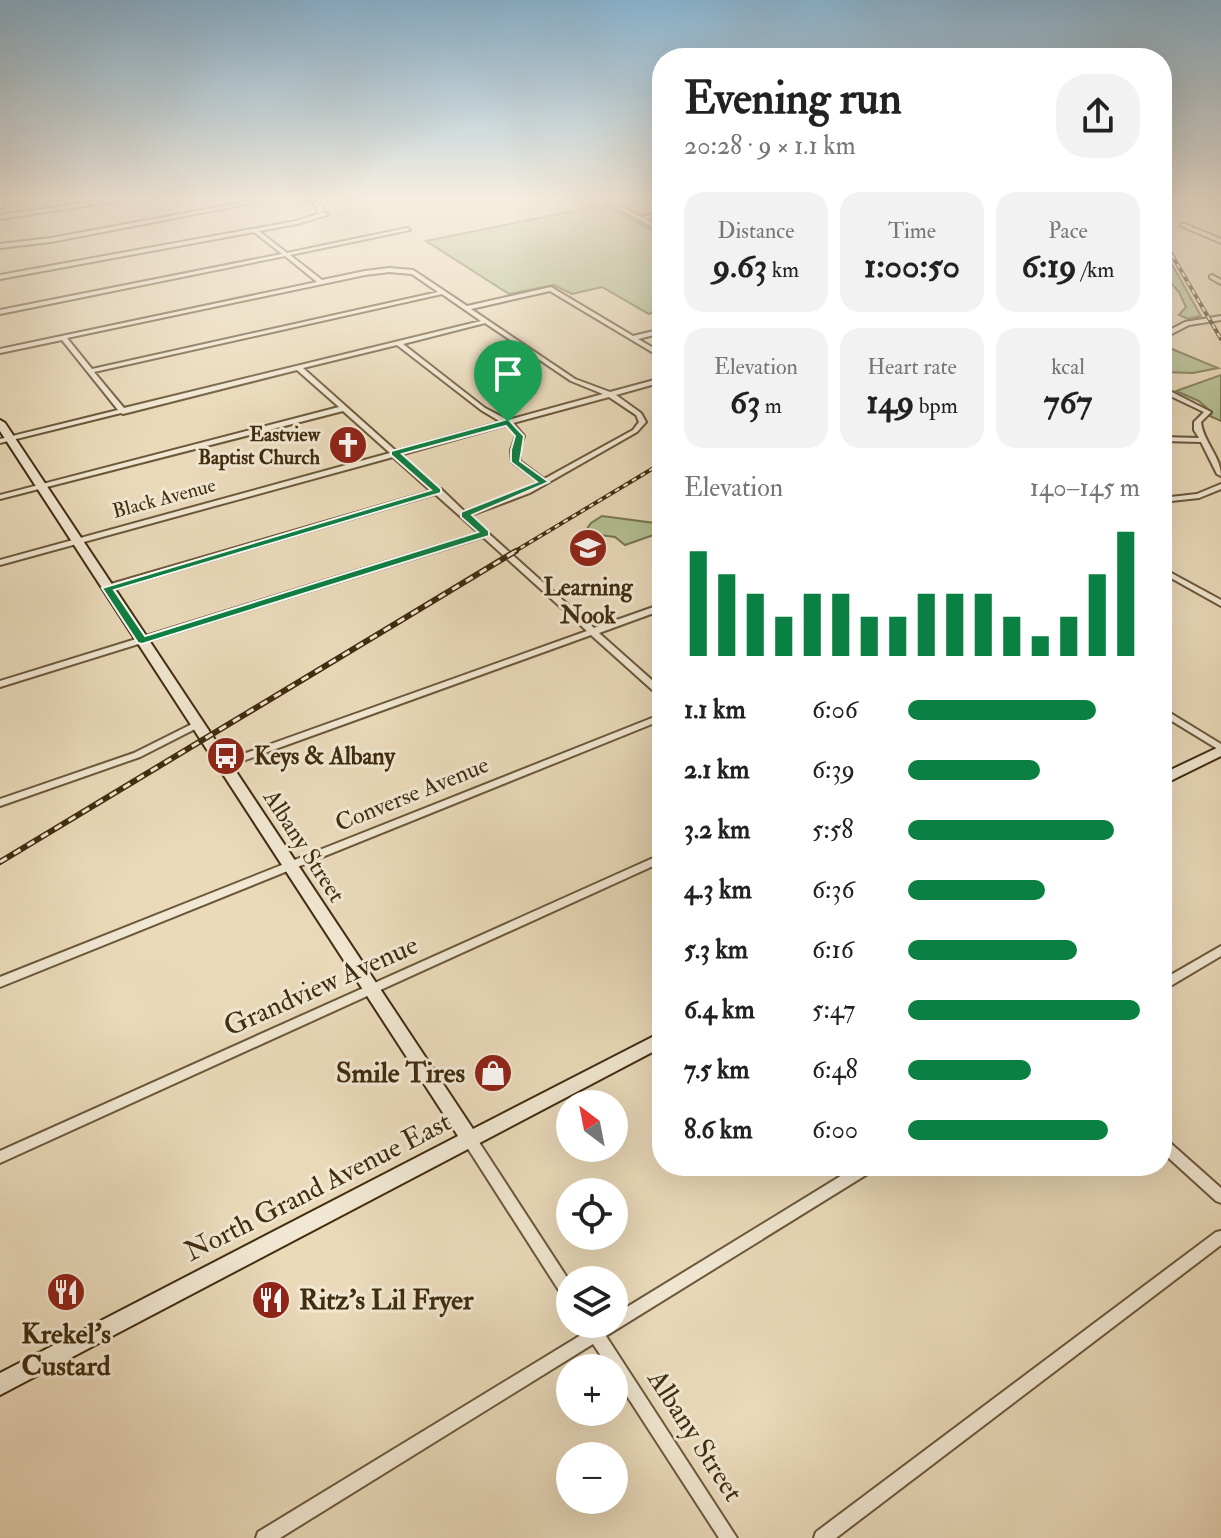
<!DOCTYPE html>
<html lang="en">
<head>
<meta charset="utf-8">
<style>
	:root { --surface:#fff; --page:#f2f2f2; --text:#222; --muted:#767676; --accent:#0b8043 }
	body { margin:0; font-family:"IM FELL Double Pica",serif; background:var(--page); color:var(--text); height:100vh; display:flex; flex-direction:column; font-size:30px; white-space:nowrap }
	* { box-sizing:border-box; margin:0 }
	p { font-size:26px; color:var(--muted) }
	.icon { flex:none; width:44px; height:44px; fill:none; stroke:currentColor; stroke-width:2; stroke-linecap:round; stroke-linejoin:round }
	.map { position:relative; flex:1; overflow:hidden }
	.sheet { position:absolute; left:652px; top:48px; width:520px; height:1128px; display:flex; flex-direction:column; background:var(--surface); border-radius:32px; box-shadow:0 8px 32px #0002 }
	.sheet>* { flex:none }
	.needle { width:52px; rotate:328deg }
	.controls { position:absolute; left:556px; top:1090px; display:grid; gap:16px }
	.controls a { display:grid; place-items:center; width:72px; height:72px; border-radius:50%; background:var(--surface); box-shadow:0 8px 32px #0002; font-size:40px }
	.pin { position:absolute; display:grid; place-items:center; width:68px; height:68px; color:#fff; margin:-82px -34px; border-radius:50% 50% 50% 0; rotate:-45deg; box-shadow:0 0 8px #0007 }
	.pin .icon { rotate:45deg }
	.round { display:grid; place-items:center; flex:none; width:84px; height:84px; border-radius:32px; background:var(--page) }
	.head { display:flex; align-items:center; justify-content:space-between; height:136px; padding:0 32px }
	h1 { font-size:44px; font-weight:700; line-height:60px }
	.metrics { display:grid; grid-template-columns:repeat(3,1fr); gap:12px; height:136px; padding:8px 32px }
	.metrics div { display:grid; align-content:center; border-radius:20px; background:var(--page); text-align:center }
	.metrics b { font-size:34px; font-weight:700 }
	.metrics small { font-size:22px; font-weight:400 }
	.metrics p { font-size:22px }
	.chart { height:224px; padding:16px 32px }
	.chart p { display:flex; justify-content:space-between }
	.chart svg { width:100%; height:144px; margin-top:8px; stroke:var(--accent); stroke-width:6 }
	ul { padding:0 32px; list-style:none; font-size:26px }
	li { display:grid; grid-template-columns:128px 96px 1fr; align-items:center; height:60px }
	li i { height:20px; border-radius:10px; background:var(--accent) }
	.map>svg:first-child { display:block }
</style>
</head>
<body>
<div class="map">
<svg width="1221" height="1538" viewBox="0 0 1221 1538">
	<rect width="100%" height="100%" fill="#eadaba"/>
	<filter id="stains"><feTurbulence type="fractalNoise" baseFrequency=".0025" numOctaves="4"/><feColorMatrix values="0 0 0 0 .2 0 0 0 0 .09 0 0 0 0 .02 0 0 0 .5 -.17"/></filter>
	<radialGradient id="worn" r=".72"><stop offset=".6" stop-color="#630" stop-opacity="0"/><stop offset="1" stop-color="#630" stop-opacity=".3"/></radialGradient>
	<g fill="#b4c092" stroke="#7a7650" stroke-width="2">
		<path d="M603,205L662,235V255L659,256L662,258V307L649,314L602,287L572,294L554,285L509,294L426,241Z"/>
		<path d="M1162,247L1201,316L1188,319L1179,315L1186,307L1179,292L1162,273Z"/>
		<path d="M1167,347L1218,368L1193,373L1162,372V348Z"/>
		<path d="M1221,375V421L1210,416L1212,413L1199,401L1176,391Z"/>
		<path d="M602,516L662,524V532L625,545L615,537L584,533L591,523Z"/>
	</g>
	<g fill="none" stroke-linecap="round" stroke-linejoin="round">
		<g stroke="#6b583a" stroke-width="4">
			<g id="street">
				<path d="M120,198H135L0,219V215Z"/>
				<path d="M267,198H279L51,242L0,248V244L51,238Z"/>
				<path d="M307,198H313L322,205L323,213H327V215L297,224L259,231L287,253L407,228L410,230L290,255L322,280L365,271L389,268L413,270L467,306L551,287L633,336L662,329V333L638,339L662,353V358L550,291L471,309L575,379L610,392L662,378V382L616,395L641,413L646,422L637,432L530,493L469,516L594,628L662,604V610L599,633L662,689V697L659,696L591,635L226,767H218L217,765L218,763L587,631L483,537L0,687V681L479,533L435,494L110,590L107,591L103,588L104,586L431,491L393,457L0,565V560L390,453L343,411L0,499V495L339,407L297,370L123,414L121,413L0,443V439L118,410L62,340L0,353V349L317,282L285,256L0,314V310L282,254L254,232L0,279V275L296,221L318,214L317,207ZM389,272L412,274L438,292L92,369L67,338L365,275ZM442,294L481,321L124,408L94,372ZM485,323L571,381L603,394L508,420L485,408L403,344ZM397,345L481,410L501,422L396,451L303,368ZM609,397L636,415L639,422L633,430L544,479L520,461L519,450L524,436L513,423ZM506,425L511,427L516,436L511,450L512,462L539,482L524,489L465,512L441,489H438L400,455Z"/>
				<path d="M598,198H605L641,217L662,212V216L645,219L662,228V232Z"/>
				<path d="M1181,224H1185L1221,239V243L1181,226Z"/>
				<path d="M1212,275L1221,280V284L1210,278V276Z"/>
				<path d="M1221,316V320L1189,325L1162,339V334L1185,322Z"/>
				<path d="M1162,387L1211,412L1201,422C1203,442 1221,456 1221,476L1217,474L1201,442L1162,441V437L1199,438L1194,430V422L1204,412L1162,392Z"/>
				<path d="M1221,484V489L1199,498L1162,502V498L1197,494Z"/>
				<path d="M1162,568L1221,600V606L1162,573Z"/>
				<path d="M1162,708L1221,744V751L1162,715Z"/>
				<path d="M662,714V720L0,987V977Z"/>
				<path d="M196,722L199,723L201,725L199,727L140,757L0,806V799L134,753Z"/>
				<path d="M662,854V862L0,1163V1151Z"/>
				<path d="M1221,946V956L1162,991V980Z"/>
				<path d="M470,1134L475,1136L570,1282V1302L565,1300L465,1144L463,1140L465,1136Z"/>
				<path d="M1162,1138L1167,1140L1221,1188V1203L1216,1201L1162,1152Z"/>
				<path d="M857,1166H876L874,1170L606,1336L737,1538H719L614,1376V1368H609L593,1344L280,1538H256L258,1532L586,1332L582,1324H614V1315Z"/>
				<path d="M1221,1231V1245L836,1538H814L816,1532L1216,1232Z"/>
			</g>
		</g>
		<g stroke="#412c0f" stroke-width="4">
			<g id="secondary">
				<path d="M0,198H6L4,206L0,208Z"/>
				<path d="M1210,198L1221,199V203L1211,199Z"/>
				<path d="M0,420L5,423L473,1129L662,1032V1047L0,1395V1373L458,1136L0,431Z"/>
				<path d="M1221,746V756L1162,785V774Z"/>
			</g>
		</g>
		<use href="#street" fill="#f1e7d2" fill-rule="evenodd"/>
		<use href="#secondary" fill="#f1e7d2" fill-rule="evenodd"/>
		<g stroke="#412c0f" stroke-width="4">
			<g id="rail-far1">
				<path d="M1162,238L1221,339"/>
				<path d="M512,553L662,463"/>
			</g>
		</g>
		<g stroke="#412c0f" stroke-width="6">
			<path id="rail" d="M0,862L516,551"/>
		</g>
		<use href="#rail-far1" stroke="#f1e7d2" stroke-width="2" stroke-dasharray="5" stroke-linecap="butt"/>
		<use href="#rail" stroke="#f1e7d2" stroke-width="3" stroke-dasharray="8" stroke-linecap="butt"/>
	</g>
	<linearGradient id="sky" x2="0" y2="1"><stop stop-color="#89b6d5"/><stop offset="0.48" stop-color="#f6eee0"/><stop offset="1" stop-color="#f6eee0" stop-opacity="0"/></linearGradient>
	<rect width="1221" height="414" fill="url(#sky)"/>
	<path fill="#0b8043" stroke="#fff" stroke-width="2" fill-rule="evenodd" d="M508,419L524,436L520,461L549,482L472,515L489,531V536L142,644L138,643L102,588L431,490L391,455V451ZM506,426L515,436L511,450V462L537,482L461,512V517L478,532L145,636L114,590L441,493V489L402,454Z"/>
	<defs>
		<g id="church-disc" transform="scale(2)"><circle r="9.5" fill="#8f2418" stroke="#f1e7d2"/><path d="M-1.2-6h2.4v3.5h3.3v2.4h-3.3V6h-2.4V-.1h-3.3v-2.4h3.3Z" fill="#fff"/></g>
		<g id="school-disc" transform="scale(2)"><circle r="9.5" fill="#8f2418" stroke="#f1e7d2"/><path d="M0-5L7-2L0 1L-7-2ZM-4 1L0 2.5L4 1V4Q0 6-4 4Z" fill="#fff"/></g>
		<g id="bus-disc" transform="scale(2)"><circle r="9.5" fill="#8f2418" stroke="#f1e7d2"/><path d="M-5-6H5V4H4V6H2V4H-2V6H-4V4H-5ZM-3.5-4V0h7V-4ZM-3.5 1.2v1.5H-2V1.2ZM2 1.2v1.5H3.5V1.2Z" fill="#fff"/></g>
		<g id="shop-disc" transform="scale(2)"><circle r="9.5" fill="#8f2418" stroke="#f1e7d2"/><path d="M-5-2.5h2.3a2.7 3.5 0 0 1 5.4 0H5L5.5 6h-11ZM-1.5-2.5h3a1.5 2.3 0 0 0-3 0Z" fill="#fff"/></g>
		<g id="restaurant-disc" transform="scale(2)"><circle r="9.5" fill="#8f2418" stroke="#f1e7d2"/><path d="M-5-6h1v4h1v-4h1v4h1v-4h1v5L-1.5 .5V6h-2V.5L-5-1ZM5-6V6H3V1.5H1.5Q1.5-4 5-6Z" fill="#fff"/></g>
	</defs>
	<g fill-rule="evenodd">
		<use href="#church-disc" x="348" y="445"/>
		<use href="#school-disc" x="588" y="548"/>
		<use href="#bus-disc" x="226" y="756"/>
		<use href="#shop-disc" x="493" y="1073"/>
		<use href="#restaurant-disc" x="66" y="1292"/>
		<use href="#restaurant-disc" x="271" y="1300"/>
	</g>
	<g text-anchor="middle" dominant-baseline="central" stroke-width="6" stroke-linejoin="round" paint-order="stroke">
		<g font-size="20" font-weight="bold" fill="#412c0f" stroke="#f1e7d2" text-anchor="end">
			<text x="320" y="434">Eastview<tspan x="320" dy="23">Baptist Church</tspan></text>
		</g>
		<g font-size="20" fill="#412c0f" stroke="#f1e7d2">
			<text transform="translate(164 498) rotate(-15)">Black Avenue</text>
		</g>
		<g font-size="24" font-weight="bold" fill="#412c0f" stroke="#f1e7d2">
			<text x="588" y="587">Learning<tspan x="588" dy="28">Nook</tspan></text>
			<text x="254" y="756" text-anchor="start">Keys &amp; Albany</text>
		</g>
		<g font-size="24" fill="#412c0f" stroke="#f1e7d2">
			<text transform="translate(412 794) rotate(-22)">Converse Avenue</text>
			<text transform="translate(304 846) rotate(57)">Albany Street</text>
		</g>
		<g font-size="28" fill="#412c0f" stroke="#f1e7d2">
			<text transform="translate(321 986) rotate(-24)">Grandview Avenue</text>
			<text transform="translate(318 1187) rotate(-27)">North Grand Avenue East</text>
			<text transform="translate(695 1436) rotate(57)">Albany Street</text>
		</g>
		<g font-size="28" font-weight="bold" fill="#412c0f" stroke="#f1e7d2" text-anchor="end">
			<text x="465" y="1073">Smile Tires</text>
			<text x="299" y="1300" text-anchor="start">Ritz's Lil Fryer</text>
			<text x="66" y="1334" text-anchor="middle">Krekel's<tspan x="66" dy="32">Custard</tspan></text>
		</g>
	</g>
	<rect width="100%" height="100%" filter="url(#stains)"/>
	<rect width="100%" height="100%" fill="url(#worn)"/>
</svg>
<div class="controls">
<a><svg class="needle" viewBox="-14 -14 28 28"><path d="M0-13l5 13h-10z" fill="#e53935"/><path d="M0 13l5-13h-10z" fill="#767676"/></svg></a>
<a><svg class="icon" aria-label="locate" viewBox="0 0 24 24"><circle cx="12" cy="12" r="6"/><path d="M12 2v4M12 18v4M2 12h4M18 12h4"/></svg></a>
<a><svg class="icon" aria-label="layers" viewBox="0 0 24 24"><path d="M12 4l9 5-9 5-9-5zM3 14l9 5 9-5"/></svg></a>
<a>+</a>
<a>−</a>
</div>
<div class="pin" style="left:508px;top:422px;background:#1e9e55"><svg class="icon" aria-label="arrive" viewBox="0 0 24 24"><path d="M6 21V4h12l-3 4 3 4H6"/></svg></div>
<section class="sheet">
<div class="head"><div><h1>Evening run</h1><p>20:28 · 9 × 1.1 km</p></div><a class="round"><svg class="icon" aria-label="share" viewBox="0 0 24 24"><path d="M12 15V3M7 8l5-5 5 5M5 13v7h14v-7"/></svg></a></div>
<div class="metrics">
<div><p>Distance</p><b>9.63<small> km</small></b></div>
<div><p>Time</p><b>1:00:50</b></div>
<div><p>Pace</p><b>6:19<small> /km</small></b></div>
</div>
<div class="metrics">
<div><p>Elevation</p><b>63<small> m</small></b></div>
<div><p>Heart rate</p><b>149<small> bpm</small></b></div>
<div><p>kcal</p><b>767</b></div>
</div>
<div class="chart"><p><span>Elevation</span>140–145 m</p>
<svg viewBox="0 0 160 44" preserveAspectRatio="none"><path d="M5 44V12M15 44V19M25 44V25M35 44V32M45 44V25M55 44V25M65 44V32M75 44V32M85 44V25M95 44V25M105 44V25M115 44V32M125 44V38M135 44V32M145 44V19M155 44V6"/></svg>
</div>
<ul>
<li><b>1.1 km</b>6:06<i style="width:81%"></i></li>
<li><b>2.1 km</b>6:39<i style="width:57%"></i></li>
<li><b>3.2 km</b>5:58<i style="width:89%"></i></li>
<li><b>4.3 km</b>6:36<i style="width:59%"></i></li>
<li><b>5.3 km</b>6:16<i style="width:73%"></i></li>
<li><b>6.4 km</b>5:47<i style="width:100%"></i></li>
<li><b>7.5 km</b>6:48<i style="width:53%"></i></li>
<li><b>8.6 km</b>6:00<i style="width:86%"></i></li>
</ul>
</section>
</div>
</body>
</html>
